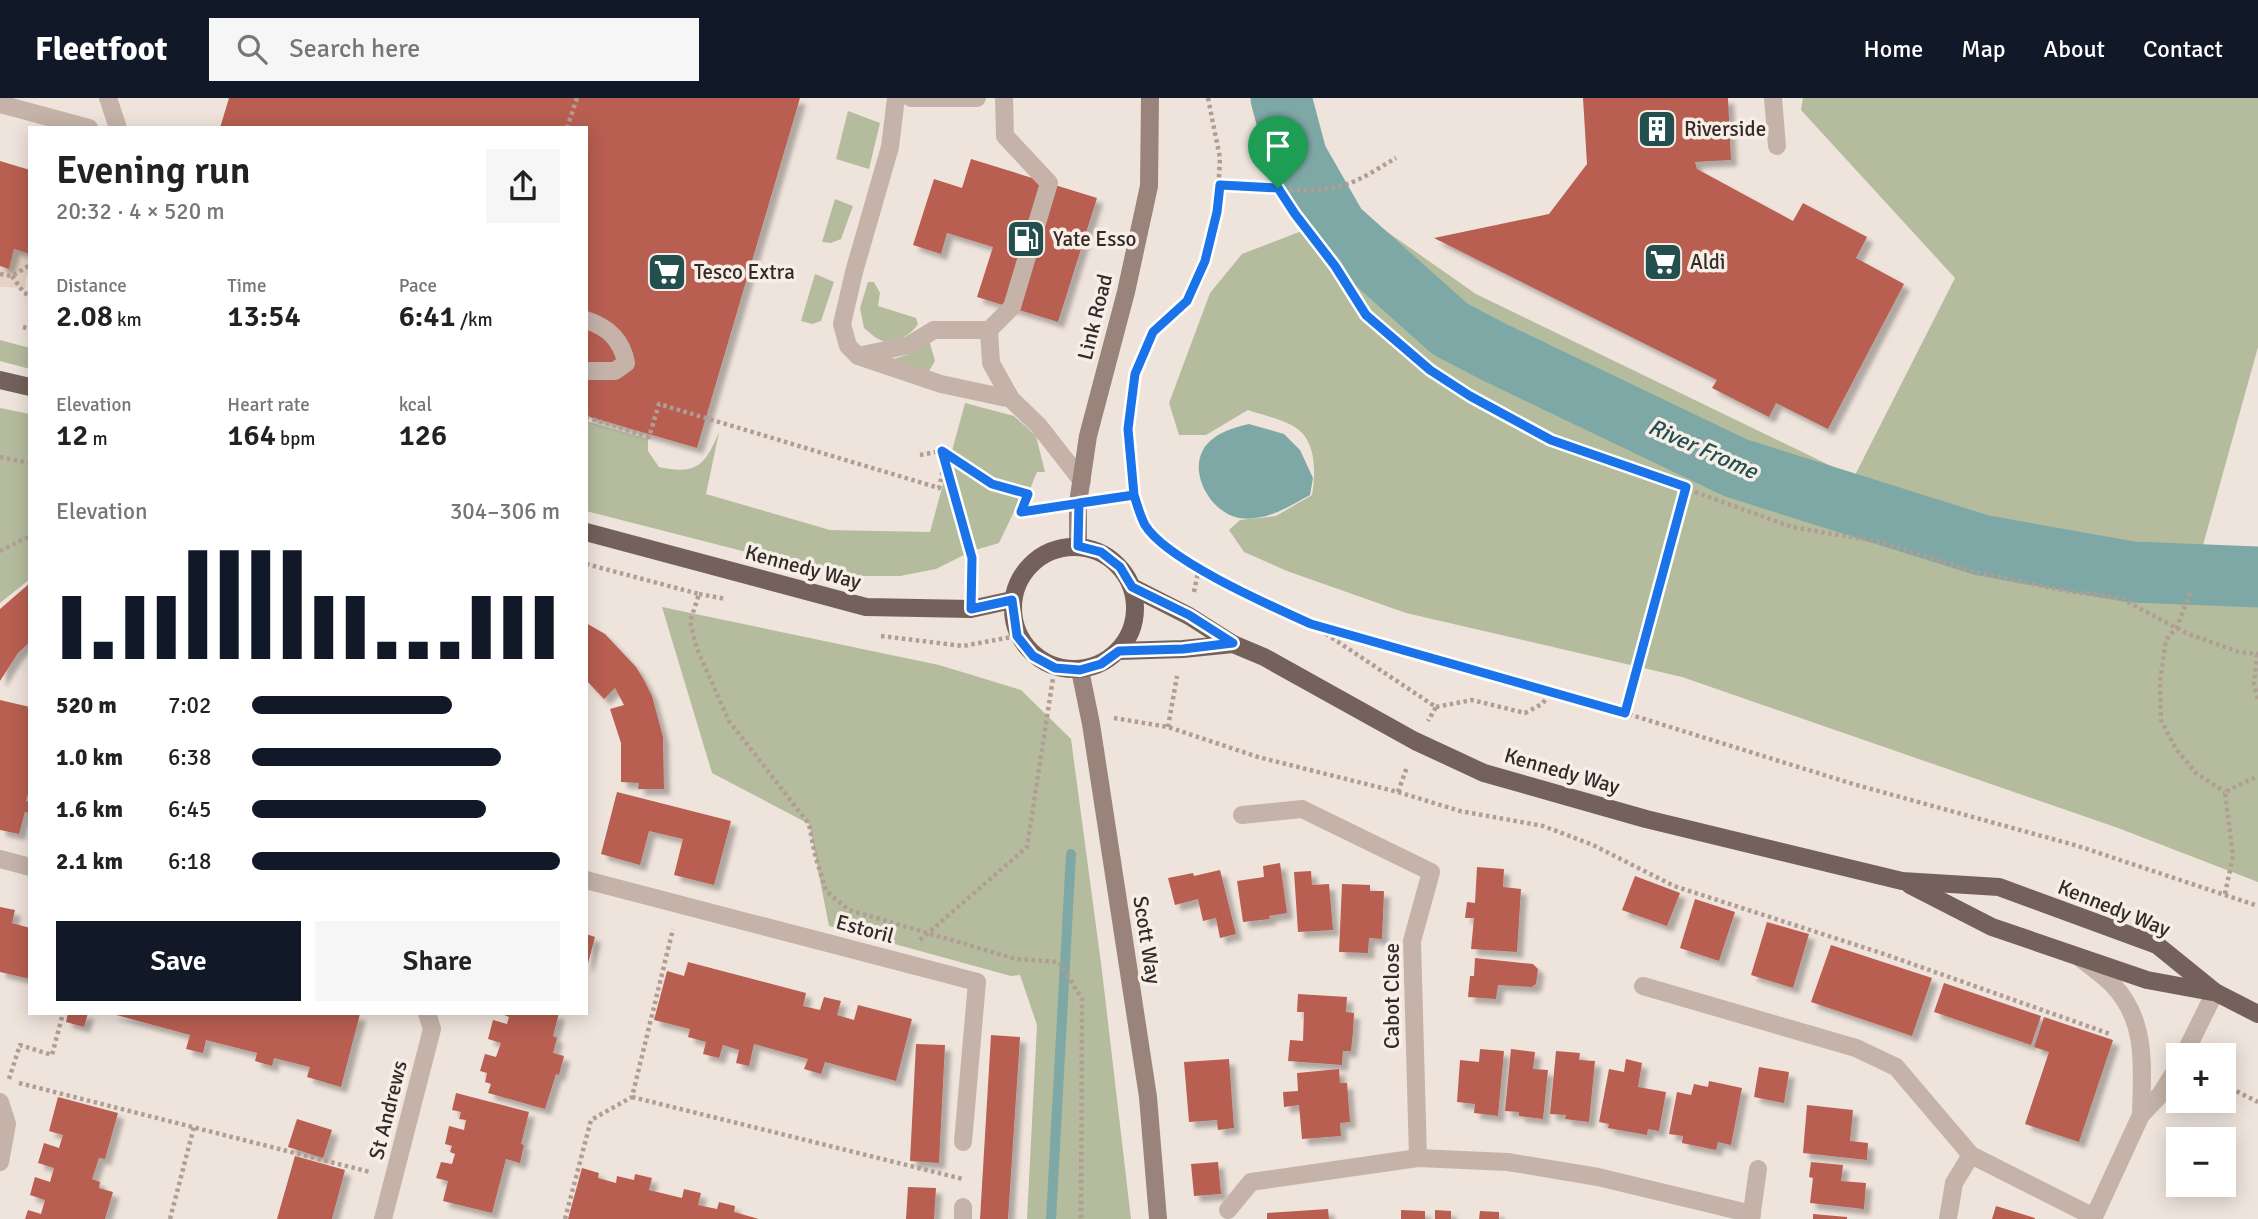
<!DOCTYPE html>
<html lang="en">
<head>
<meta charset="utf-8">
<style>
	:root { --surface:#fff; --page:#f6f6f6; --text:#222; --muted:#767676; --accent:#111827 }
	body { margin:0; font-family:Signika,sans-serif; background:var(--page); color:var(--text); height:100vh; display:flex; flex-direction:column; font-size:26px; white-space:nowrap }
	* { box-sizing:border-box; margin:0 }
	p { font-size:23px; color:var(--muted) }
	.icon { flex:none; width:38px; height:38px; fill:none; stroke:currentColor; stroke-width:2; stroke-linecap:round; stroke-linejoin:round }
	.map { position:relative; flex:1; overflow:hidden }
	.drawer { position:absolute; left:28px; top:28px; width:560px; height:889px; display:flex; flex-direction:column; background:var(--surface); border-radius:0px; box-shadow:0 4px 18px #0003 }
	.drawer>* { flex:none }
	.controls { position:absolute; left:2166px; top:945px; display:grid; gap:14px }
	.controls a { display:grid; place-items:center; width:70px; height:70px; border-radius:0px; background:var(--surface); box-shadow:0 4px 18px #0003; font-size:35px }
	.pin { position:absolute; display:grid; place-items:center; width:60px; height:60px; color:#fff; margin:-72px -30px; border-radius:50% 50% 50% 0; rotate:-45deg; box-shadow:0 0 7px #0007 }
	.pin .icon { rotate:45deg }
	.round { display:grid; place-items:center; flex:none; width:74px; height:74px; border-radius:0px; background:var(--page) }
	.summary { display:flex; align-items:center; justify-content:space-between; height:119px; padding:0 28px }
	h1 { font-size:38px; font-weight:600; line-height:52px }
	.figures { display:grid; grid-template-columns:repeat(3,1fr); gap:10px; height:119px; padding:7px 28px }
	.figures div { display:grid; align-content:center }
	.figures b { font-size:30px; font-weight:600 }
	.figures small { font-size:19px; font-weight:400 }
	.figures p { font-size:19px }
	.chart { height:196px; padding:14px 28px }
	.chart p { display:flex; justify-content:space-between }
	.chart svg { width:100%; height:126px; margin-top:7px; stroke:var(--accent); stroke-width:6 }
	.primary-button { display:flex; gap:14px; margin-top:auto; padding:14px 28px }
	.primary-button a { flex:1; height:80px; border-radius:0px; background:var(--accent); color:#fff; font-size:28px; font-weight:600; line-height:80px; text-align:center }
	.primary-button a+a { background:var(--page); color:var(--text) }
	ul { padding:0 28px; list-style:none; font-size:23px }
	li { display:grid; grid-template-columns:112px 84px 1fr; align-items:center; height:52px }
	li i { height:18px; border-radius:9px; background:var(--accent) }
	header { display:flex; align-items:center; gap:42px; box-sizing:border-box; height:98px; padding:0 35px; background:var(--accent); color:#fff }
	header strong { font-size:33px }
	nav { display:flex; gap:38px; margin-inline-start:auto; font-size:24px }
	.search { width:490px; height:63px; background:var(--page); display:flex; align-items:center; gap:18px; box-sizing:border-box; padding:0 24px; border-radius:0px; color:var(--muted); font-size:26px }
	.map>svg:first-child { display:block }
</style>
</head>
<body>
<header>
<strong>Fleetfoot</strong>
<div class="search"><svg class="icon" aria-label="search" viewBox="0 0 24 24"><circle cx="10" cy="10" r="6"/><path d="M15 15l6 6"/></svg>Search here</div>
<nav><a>Home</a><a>Map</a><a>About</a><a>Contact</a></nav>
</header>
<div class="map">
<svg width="2258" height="1121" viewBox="0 0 2258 1121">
	<defs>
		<filter id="shadow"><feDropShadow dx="6" dy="6" stdDeviation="2" flood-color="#0004"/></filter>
	</defs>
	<rect width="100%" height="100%" fill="#efe4dc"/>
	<g fill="#b5bc9e">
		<path d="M1803,0H2258V249L2200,458L2258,462V784L2118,730L1682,579L1406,515L1287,473L1244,454L1229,432L1240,422L1276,418L1312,397C1316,374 1317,339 1291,327C1278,320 1262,317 1248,312L1206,337H1179L1169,305L1210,195L1242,156L1356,112L1476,196L1854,379L1955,180L1801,12Z"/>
		<path d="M848,13L880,25L869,71L836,61Z"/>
		<path d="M835,101L853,108L841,141L831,145L822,144Z"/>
		<path d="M815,176L834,184L821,223L812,226L801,223Z"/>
		<path d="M868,184H874L880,195L878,208L916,220L918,226C912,236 896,246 883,243C877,242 869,234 864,230L860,210Z"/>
		<path d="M0,242L30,250V271L0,263Z"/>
		<path d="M929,242L935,263L929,273L916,271L890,262L907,257Z"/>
		<path d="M965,305L1014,318L1036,338L1045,374H1037L1030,391L1003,386L1002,394L1021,399L999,445L972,453L936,471L900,478H840L586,413V323L648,341V353L659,369C696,377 705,368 719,334L706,396L830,432L930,434Z"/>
		<path d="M0,310L30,316V481L0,505Z"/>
		<path d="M662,509L939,567L1021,592L1071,641L1102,873L1131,1121H1027L1037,927L1020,877L1011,878L829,828L809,726L712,675Z"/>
	</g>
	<path fill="#e5d3c5" d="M14,151L30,156V178H26L25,190L0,189V168L9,170Z"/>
	<path fill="#7ea8a6" d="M1249,326L1284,336L1300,352L1313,380L1310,397C1288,409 1265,424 1239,420C1212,415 1189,377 1203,352C1212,336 1232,330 1249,326Z"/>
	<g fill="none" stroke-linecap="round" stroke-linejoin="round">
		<path stroke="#7ea8a6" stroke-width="10" d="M1051,1121L1071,756"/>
		<path stroke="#7ea8a6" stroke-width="61" d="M1281,0L1297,60L1337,130L1450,231L1494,254L1736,370L1981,447L2132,474L2258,479"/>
	</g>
	<g fill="#b85f51" filter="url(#shadow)">
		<path d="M229,0H800L697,350L586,318V30H220Z"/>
		<path d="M1583,0H1728L1731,62L1695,64L1697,71L1793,123L1803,105L1867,139L1856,160L1904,186L1828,331L1776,305L1769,319L1712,290L1717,282L1434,140L1549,116L1587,66Z"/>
		<path d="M971,61L1097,100L1058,224L977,199L993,149L947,135L941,156L913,147L934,81L962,90Z"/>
		<path d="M0,63L30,72V156L14,151L9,171L0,168Z"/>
		<path d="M30,485V544L18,555L0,583V511Z"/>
		<path d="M586,525L605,536L636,569L644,582L652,598L663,639L664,691H638L639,685L621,684V645L610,611L624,607L615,590L604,601L586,582Z"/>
		<path d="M0,602L30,609V689L26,703L30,704V715L25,714L19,736L0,732Z"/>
		<path d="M617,694L731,723L714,787L674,777L683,741L649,733L640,767L601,756Z"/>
		<path d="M1280,765L1287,815L1269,818L1270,821L1243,824L1237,783L1264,779L1263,768Z"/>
		<path d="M1477,769L1504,771L1503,789L1521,791L1517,854L1471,851L1474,820H1465L1467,804L1475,805Z"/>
		<path d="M1220,772L1236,836L1220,840L1216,820L1203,823L1198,801L1175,807L1168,780L1193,775L1194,778Z"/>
		<path d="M1311,773L1312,787L1329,786L1333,832L1298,834L1294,774Z"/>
		<path d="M1635,778L1680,795L1667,828L1622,812Z"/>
		<path d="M1342,786L1370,787V793H1384L1382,841L1369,840L1368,855L1339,854Z"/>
		<path d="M1695,801L1735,814L1719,863L1680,850Z"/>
		<path d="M0,809L15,812L12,825L30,830V881L0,874Z"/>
		<path d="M1767,824L1809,836L1793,890L1751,877Z"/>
		<path d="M586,836L595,839L587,869H586Z"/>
		<path d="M1831,847L1932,880L1912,938L1811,904Z"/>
		<path d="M1475,860L1533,866L1538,871L1536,886L1532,889L1498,887L1496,901L1468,899L1470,878H1474Z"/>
		<path d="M688,864L806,895L803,908L820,912L824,899L841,903L837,917L854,922L858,907L912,921L896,983L825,964L821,976L804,971L808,961L754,946L749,968L736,965L739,952L723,947L719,960L703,956L706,944L688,939L690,931L654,922L667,873L684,878Z"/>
		<path d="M1944,885L2041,918L2031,947L1934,914Z"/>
		<path d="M1298,896L1347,899L1346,914L1354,915L1353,934L1351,953H1343L1342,967L1288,963L1290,942L1303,943L1304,914H1297Z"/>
		<path d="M68,915H88L84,929L66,924Z"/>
		<path d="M109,915L305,916H360L341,989L307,979L310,969L274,960L272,968L255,963L257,955L206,942L203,955L186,951L190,937Z"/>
		<path d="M499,915H559L553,938L557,940L553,955L564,958L559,977L556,976L545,1011L488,995L491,986L485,984L487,975L480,973L485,956L496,959L501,945L488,941L493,922L507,926L509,919Z"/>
		<path d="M2044,919L2113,942L2079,1044L2025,1026L2049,954L2034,949Z"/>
		<path d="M991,937L1020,939L1008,1121H980Z"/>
		<path d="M916,946L945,947L939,1065L910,1063Z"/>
		<path d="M1480,951L1504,953L1498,1018L1474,1015L1475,1006L1457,1004L1460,962L1479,964Z"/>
		<path d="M1511,951L1535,954L1533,971L1548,972L1543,1021L1519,1018V1014L1505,1013Z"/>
		<path d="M1556,953L1580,955L1579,962L1595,963L1589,1024L1565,1021L1566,1017L1550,1016Z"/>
		<path d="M1229,961L1234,1030L1218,1032L1217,1022L1189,1024L1184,964Z"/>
		<path d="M1626,961L1642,965L1638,989L1666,994L1659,1033L1648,1031L1647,1037L1608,1030L1609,1026L1599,1024L1609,971L1624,974Z"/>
		<path d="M1759,969L1789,974L1784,1005L1754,999Z"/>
		<path d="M1339,971L1340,985H1347L1350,1024L1340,1025L1341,1038L1302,1041L1299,1007L1284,1009L1283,994L1298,993L1297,975Z"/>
		<path d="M1709,983L1742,990L1731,1047L1718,1044L1716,1052L1682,1045L1683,1038L1669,1036L1677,994L1691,997L1694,986L1708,989Z"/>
		<path d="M456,995L529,1014L521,1046L524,1047L520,1065L506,1061L492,1115L443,1103L448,1083L436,1080L441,1064L452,1066L455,1056L450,1054L452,1048L445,1046L449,1028L464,1032L466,1022L459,1021L461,1014L452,1012Z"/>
		<path d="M58,999L118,1015L105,1061L99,1060L92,1081L100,1084L99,1090L113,1094L105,1121H25L28,1112L41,1116L45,1102L30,1097L35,1079L50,1084L54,1070L38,1065L44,1045L59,1050L63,1037L49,1033Z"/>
		<path d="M1807,1007L1853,1012L1850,1043L1868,1045L1867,1062L1803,1055Z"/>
		<path d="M297,1021L332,1032L323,1060L288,1049Z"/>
		<path d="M295,1058L345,1072L332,1121H277Z"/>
		<path d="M1218,1064L1221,1096L1194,1098L1191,1066Z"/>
		<path d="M1811,1064L1843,1067L1841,1083L1866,1085L1864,1111L1810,1105L1813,1080L1809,1079Z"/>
		<path d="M582,1070L599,1075L598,1080L616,1085L617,1078L634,1082L635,1076L652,1080L649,1092L682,1100L684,1091L701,1095L698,1107L717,1111L719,1104L735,1108L734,1114L759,1121H568Z"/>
		<path d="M908,1089L936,1090L934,1121H906Z"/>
		<path d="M1996,1108L2035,1120V1121H1992Z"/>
		<path d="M1328,1111L1329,1121H1267V1115Z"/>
		<path d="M1401,1112L1425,1113V1121H1401Z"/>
		<path d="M1435,1112L1451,1113V1121H1435Z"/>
		<path d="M1480,1113L1499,1114V1121H1479Z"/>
		<path d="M1813,1116L1847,1119V1121H1813Z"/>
	</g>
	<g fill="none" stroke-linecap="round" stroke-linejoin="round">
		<g stroke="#b19d94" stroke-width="4.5" stroke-dasharray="3.5 3.5" stroke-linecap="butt">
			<path d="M1208,0L1220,60L1217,115L1205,163L1187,203L1153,234L1135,277L1128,331L1134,397L1146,428L1167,450L1199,470L1276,510L1311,526L1625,615L1853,686L2078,748L2258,808"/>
			<path d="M567,30L577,0"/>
			<path d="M1220,87C1262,87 1303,99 1344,87C1362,82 1380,69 1396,60"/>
			<path d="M1278,90L1295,116L1335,168L1366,217L1430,273L1470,298L1551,342L1792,429L1880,444L1975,474L2061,492L2122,501L2186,535L2239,554L2258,556"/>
			<path d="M0,176L12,178L30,167"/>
			<path d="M12,178L24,195L30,197"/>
			<path d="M23,229L30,231"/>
			<path d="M586,319L649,339L659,306L939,390L945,364"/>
			<path d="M941,353L972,460V485"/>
			<path d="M920,357L941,353L992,386L1028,396L1021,414L1053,409"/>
			<path d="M0,359L30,365"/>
			<path d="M1103,402L1134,397"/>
			<path d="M0,453L30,438"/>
			<path d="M586,466L699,496L690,524L697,551L729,623L809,726L815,757L826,793L849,812L1016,861L1059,864L1082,901L1081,1121"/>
			<path d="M1194,494L1199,470"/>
			<path d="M2190,495L2177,529L2166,542L2160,584L2161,622L2176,651L2196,675L2225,694"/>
			<path d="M699,496L726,501"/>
			<path d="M1314,528L1436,609L1428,623"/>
			<path d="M881,538L963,548L1017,538"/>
			<path d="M2257,556L2254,587L2258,601"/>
			<path d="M1436,609L1472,602L1525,615L1542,606L1552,594"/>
			<path d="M1625,615L1686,389"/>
			<path d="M1114,620L1168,629L1258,659L1398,694L1460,713L1543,728L1593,747L1674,788L1884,856L2110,936"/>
			<path d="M1168,629L1177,578"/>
			<path d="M1398,694L1407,669"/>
			<path d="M2225,796L2233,758L2225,694L2258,678"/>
			<path d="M920,842L1027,749L1053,580"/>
			<path d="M9,981L20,947L52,957L63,915"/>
			<path d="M19,985L370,1074"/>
			<path d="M2224,987L2258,1004"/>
			<path d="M632,999L963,1081"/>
			<path d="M170,1121L194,1029"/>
			<path d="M565,1121L591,1022L632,999L673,831"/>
		</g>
		<g stroke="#c5b3a9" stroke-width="18">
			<path d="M108,0L118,30"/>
			<path d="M896,0L890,49L854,174L842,226L848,248L858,258L941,286L1011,301L1039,328L1082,383"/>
			<path d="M911,0H977"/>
			<path d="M1773,0L1777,48"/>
			<path d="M0,6L89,30"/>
			<path d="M586,222C608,229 622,242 626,265L615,273H586"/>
			<path d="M989,232L991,265L1011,301"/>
			<path d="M858,258L909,247L934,232H989L1012,209L1049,85L1005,38L1004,0"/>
			<path d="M1643,888L1856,950L1896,969L1971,1057L2094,1119"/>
			<path d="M963,1044L977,884"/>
			<path d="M963,1121V1109"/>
			<path d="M1948,1121L1954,1085L1971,1057"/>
		</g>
		<g stroke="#c5b3a9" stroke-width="18">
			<path d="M1242,717L1302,711L1431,774L1412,843L1418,1060"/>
			<path d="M0,761L30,769"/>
			<path d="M586,782L977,884"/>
			<path d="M2079,859C2090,868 2103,877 2113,887C2148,924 2142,971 2141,1017"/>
			<path d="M2184,957L2215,894"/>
			<path d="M0,1004L7,1026L0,1064"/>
			<path d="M1228,1112L1251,1084L1418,1060L1508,1064L1598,1079L1752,1116"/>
			<path d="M383,1121L432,931L427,915"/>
			<path d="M1751,1121L1758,1071"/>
			<path d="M2093,1121L2141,1017L2160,997L2179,967"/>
		</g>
		<g stroke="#99837b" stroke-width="18">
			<path d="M1078,448V405L1088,338L1126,194L1149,88L1150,0"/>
			<path d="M1080,572L1091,626L1148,999L1158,1121"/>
		</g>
		<g stroke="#74615b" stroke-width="18">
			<path d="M0,282L30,289"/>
			<path d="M586,434L866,509L971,511L1012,502"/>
			<circle cx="1074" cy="510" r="61"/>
			<path d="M1132,489L1189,518L1233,546L1264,559L1415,643L1484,675L1646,721L1902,783L1999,789L2157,847L2215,894L2258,916"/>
			<path d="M1119,553L1183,551L1233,546"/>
			<path d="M1910,787L1992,829L2147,882L2212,894"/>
		</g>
	</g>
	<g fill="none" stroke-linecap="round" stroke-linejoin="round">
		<g stroke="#fff" stroke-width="14">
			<path id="route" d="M1278,90L1220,87L1217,114L1205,163L1187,203L1153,234L1135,276L1128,331L1134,397L1021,414L1028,396L992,386L942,353L972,460L971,511L1012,502L1017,538L1033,558L1055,570L1080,572L1101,566L1119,553L1183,551L1233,545L1189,517L1132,489L1120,469L1101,454L1078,448L1079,405L1134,397C1137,406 1140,418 1145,427C1166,462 1271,508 1311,526L1625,615L1686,389L1551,342L1470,298L1430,272L1366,217L1335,168L1295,116L1278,90"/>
		</g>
		<use href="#route" stroke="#1a73e8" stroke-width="9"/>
	</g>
	<defs>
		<g id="building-square" transform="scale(2.0125)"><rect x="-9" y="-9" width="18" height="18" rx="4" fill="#23504e" stroke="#f7eee8"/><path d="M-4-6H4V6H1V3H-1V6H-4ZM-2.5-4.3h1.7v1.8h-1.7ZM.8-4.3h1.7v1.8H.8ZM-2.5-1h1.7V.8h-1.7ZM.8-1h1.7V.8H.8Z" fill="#fff"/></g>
		<g id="fuel-square" transform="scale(2.0125)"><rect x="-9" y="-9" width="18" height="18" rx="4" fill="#23504e" stroke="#f7eee8"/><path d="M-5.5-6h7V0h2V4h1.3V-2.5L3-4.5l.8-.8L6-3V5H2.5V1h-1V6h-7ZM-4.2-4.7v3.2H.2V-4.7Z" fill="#fff"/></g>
		<g id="supermarket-square" transform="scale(2.0125)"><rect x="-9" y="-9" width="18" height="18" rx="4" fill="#23504e" stroke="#f7eee8"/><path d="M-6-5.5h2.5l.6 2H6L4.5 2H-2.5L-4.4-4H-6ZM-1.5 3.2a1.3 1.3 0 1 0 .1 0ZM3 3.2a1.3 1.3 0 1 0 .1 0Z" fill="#fff"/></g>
	</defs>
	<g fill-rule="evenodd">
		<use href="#building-square" x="1657" y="31"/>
		<use href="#fuel-square" x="1026" y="141"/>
		<use href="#supermarket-square" x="1663" y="164"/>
		<use href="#supermarket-square" x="667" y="174"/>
	</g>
	<g text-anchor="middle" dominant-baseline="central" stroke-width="7" stroke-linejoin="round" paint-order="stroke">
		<g font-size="21" fill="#342b28" stroke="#f7eee8" text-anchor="start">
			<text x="1684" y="31">Riverside</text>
			<text x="1053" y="141">Yate Esso</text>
			<text x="1690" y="164">Aldi</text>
			<text x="694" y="174">Tesco Extra</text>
		</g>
		<g font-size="21" fill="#342b28" stroke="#f7eee8">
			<text transform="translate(1095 219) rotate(-76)">Link Road</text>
			<text transform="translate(803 469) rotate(15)">Kennedy Way</text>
			<text transform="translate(1562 673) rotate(16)">Kennedy Way</text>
			<text transform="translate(2114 810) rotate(22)">Kennedy Way</text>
			<text transform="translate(865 831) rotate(15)">Estoril</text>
			<text transform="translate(1147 842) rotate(81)">Scott Way</text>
			<text transform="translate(1392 898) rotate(-90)">Cabot Close</text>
			<text transform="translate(388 1012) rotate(-76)">St Andrews</text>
		</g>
		<g font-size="23" font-style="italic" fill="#23504e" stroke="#f7eee8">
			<text transform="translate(1703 351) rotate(24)">River Frome</text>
		</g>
	</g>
</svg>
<div class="controls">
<a>+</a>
<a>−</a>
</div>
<div class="pin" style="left:1278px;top:90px;background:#1e9e55"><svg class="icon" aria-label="arrive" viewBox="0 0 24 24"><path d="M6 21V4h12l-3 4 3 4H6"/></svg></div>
<section class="drawer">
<div class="summary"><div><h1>Evening run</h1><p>20:32 · 4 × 520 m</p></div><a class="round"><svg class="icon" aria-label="share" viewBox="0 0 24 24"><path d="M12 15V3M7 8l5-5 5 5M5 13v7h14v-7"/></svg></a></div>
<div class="figures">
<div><p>Distance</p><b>2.08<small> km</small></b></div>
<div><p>Time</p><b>13:54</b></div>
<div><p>Pace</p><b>6:41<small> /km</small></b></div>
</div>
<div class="figures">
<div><p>Elevation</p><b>12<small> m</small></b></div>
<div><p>Heart rate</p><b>164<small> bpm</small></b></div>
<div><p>kcal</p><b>126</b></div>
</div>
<div class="chart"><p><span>Elevation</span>304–306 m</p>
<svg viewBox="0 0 160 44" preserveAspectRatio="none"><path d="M5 44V22M15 44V38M25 44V22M35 44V22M45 44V6M55 44V6M65 44V6M75 44V6M85 44V22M95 44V22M105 44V38M115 44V38M125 44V38M135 44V22M145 44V22M155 44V22"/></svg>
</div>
<ul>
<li><b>520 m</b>7:02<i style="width:65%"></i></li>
<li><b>1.0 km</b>6:38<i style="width:81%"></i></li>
<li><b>1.6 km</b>6:45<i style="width:76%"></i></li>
<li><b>2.1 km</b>6:18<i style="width:100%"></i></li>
</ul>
<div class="primary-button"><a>Save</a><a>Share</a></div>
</section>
</div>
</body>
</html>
